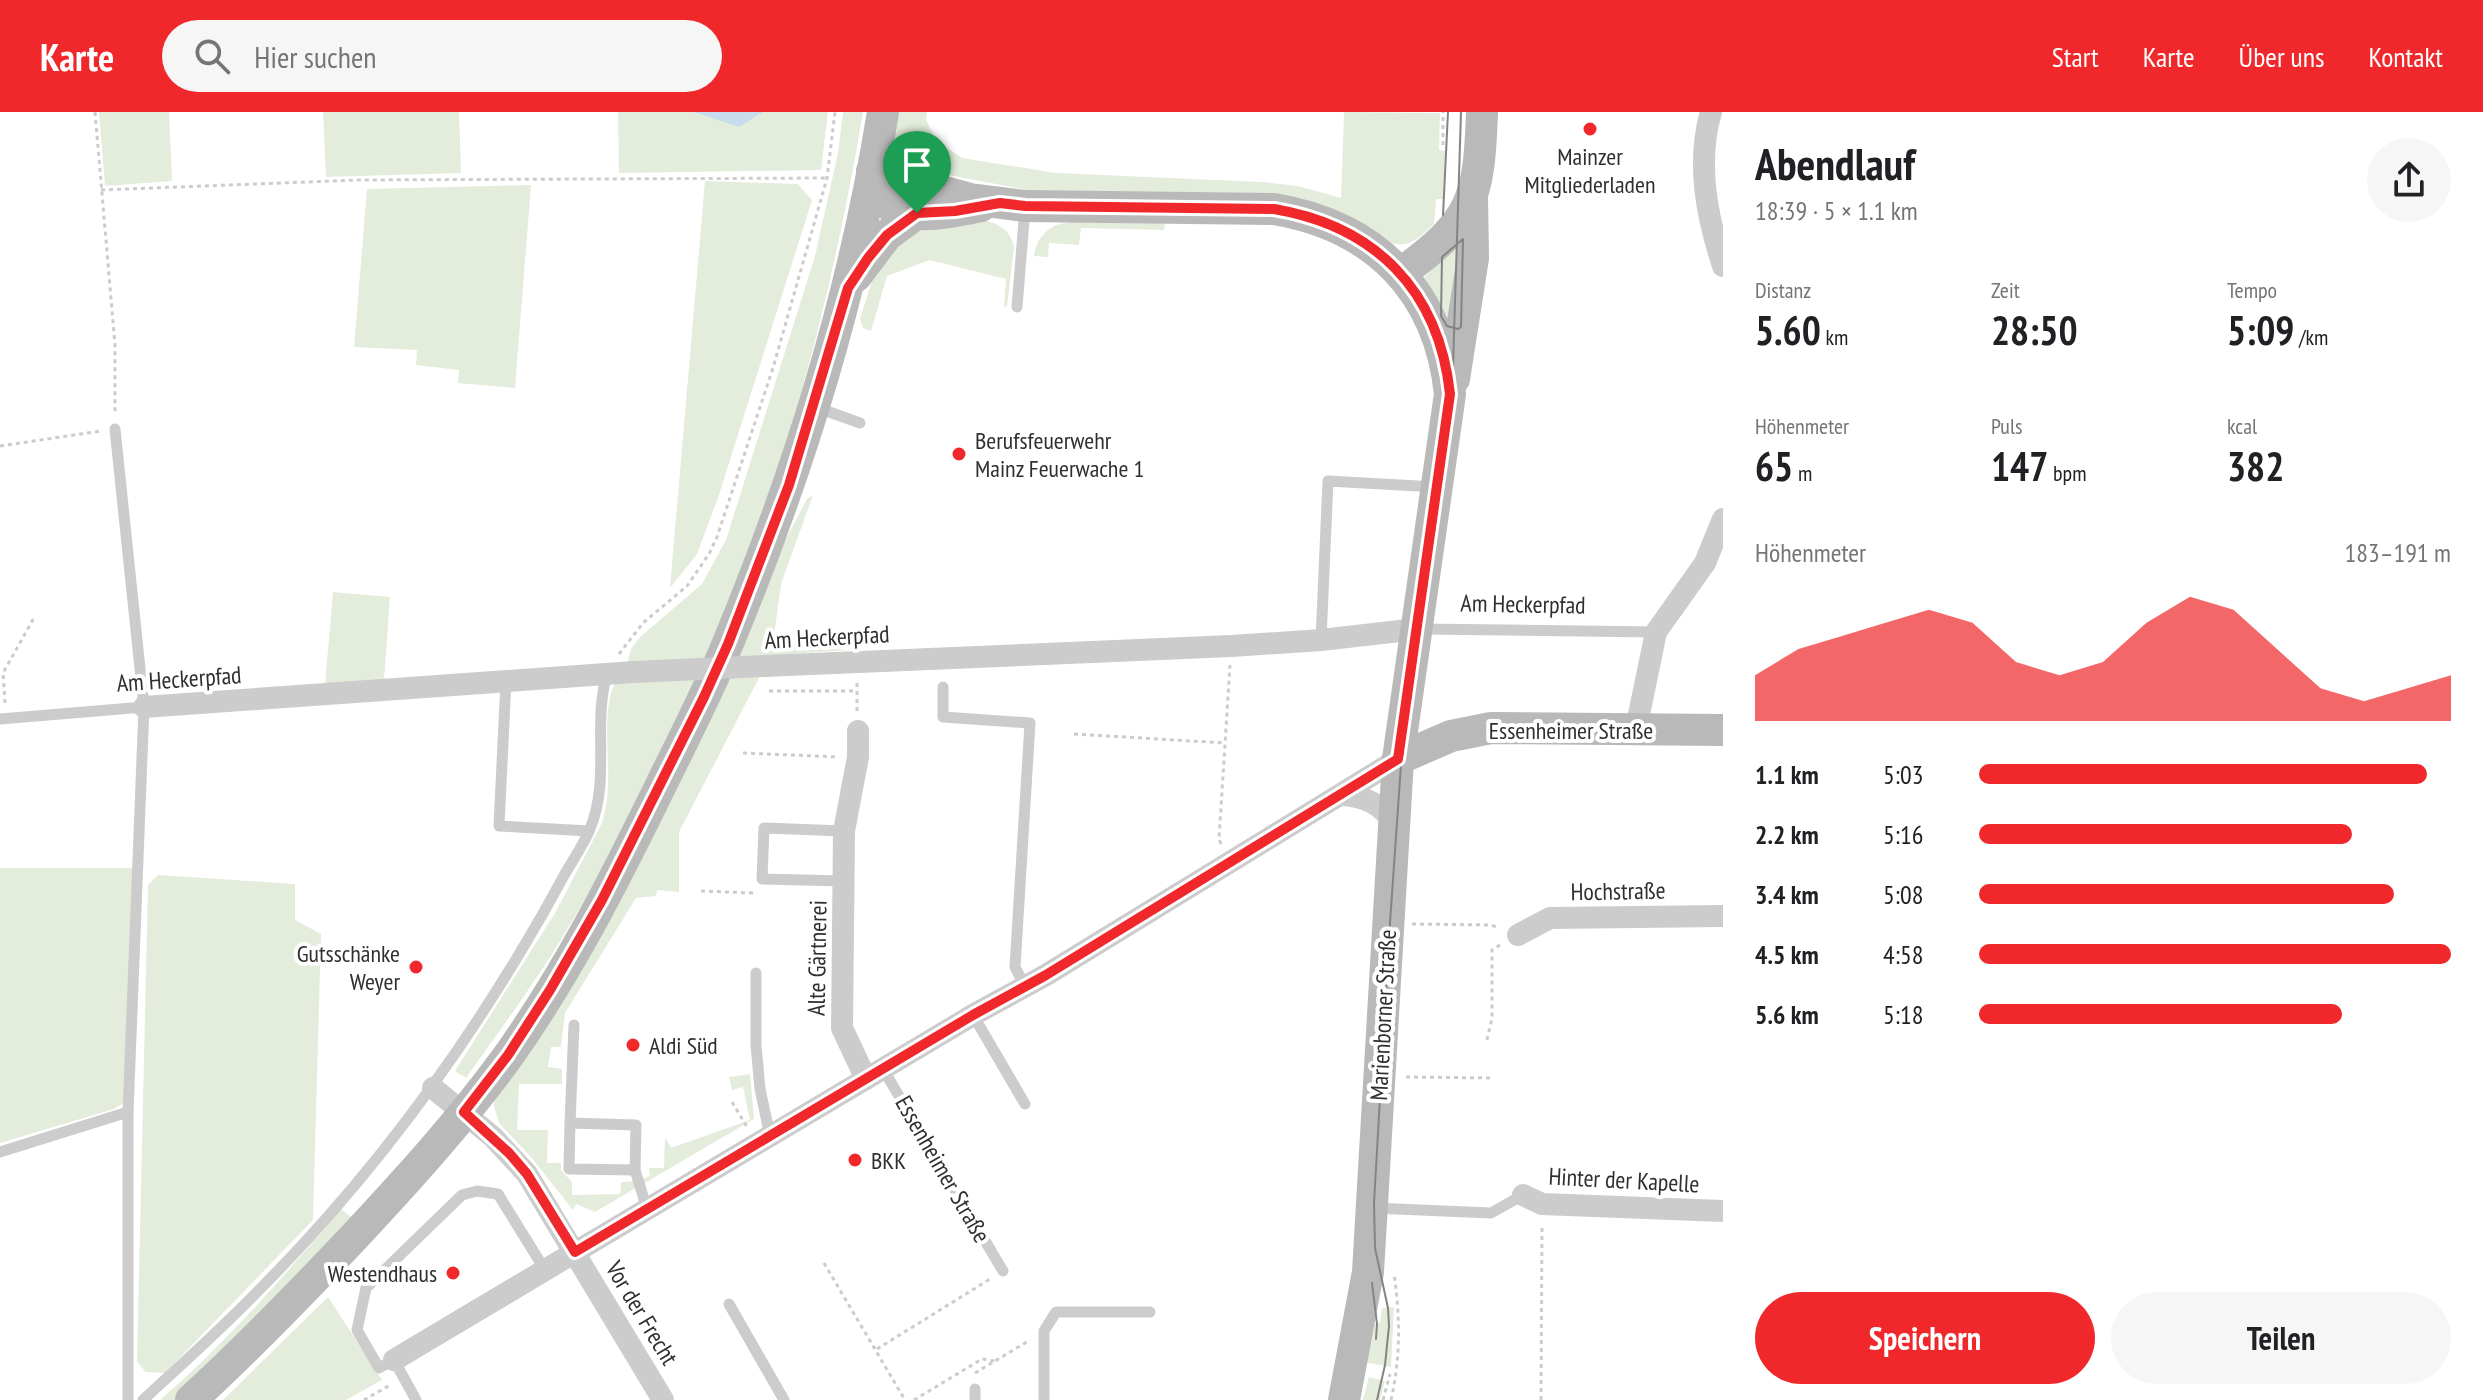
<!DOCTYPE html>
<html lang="de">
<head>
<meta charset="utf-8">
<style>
	:root { --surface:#fff; --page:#f6f6f6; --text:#202124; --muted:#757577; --accent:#f0282b }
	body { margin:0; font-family:"PT Sans Narrow",sans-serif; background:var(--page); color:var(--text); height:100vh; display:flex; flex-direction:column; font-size:30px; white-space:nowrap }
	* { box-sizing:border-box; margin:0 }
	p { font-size:26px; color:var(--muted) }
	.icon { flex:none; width:44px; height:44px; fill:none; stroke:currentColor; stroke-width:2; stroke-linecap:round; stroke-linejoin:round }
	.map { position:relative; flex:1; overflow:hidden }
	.side { display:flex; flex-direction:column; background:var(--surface); width:760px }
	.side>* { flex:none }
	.pin { position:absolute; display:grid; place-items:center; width:68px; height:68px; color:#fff; margin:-82px -34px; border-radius:50% 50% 50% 0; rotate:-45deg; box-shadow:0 0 8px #0007 }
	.pin .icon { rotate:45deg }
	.round { display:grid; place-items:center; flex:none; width:84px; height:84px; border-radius:42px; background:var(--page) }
	.overview { display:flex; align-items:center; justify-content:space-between; height:136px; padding:0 32px }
	h1 { font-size:44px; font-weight:600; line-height:60px }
	.metrics { display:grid; grid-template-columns:repeat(3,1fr); gap:12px; height:136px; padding:8px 32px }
	.metrics div { display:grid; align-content:center }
	.metrics b { font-size:40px; font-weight:600 }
	.metrics small { font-size:22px; font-weight:400 }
	.metrics p { font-size:22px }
	.chart { height:224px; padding:16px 32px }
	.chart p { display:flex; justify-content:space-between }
	.chart svg { width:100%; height:144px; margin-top:8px; fill:var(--accent); opacity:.7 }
	.primary-button { display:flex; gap:16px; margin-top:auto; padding:16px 32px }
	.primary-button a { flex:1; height:92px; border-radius:48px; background:var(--accent); color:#fff; font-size:32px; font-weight:600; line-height:92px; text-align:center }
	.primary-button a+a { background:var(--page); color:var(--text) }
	ul { padding:0 32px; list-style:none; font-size:26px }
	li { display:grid; grid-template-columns:128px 96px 1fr; align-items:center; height:60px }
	li i { height:20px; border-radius:10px; background:var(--accent) }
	header { display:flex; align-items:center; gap:48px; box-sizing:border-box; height:112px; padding:0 40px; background:var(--accent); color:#fff }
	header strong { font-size:38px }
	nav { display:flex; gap:44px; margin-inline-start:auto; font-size:28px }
	.search { width:560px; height:72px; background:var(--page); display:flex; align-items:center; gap:20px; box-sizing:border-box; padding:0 28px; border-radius:44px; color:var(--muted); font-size:30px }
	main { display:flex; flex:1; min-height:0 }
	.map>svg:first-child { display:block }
</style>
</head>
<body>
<header>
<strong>Karte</strong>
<div class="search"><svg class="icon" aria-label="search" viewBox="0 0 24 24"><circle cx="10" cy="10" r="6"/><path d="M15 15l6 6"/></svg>Hier suchen</div>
<nav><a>Start</a><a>Karte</a><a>Über uns</a><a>Kontakt</a></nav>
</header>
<main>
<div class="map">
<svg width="1723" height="1288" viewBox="0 0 1723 1288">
	<rect width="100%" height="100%" fill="#fff"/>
	<g fill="#e4eddc">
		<path d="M99,0H169L172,69L105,74Z"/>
		<path d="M323,0H459L461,61L326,65Z"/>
		<path d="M618,0H828L821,58L619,61Z"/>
		<path d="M843,0H863C833,182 785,360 717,531C701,570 678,607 659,644C629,703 600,764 565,821C535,871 500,918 466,966L455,959L555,801L601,713C618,667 597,609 615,571C618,564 625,557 630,551L628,548L631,537L640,525L702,472L726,428L815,144L838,41Z"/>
		<path d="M894,0H927L926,8L937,29L962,46L1056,61L1262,70L1298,74L1341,86L1344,0L1440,1L1439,38L1445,39L1443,87H1436L1434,112C1415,130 1407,138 1380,128L1038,80L918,57C893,44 893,26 894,0Z"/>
		<path d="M705,69L798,72L812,88L718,386L697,442L670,476Z"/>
		<path d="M531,73L515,276L458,271L459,258L416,253L417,238L354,235L367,77Z"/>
		<path d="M979,107C997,111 1010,116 1014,135L1007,195L1004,194L1006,167L930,148L887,164L871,219L863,216L860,207L878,150L919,115Z"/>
		<path d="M1072,110L1165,111L1164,118L1081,116L1079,133L1049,131L1048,145L1034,144C1037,123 1051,111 1072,110Z"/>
		<path d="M1460,128L1451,217L1422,168Z"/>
		<path d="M813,383L781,472L773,531L847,538L746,545L761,562L679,720V780L657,778L656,784L636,786L565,901L561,935H551L548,955L562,957V972H519L517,1018H548L547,1051H561V1058L572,1070V1083L620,1082L621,1070L639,1069L650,1064L649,1056H664L665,1025L671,1036L750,1008L743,975L732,978L729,965L750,962L754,1007L595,1100L576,1092L573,1098L531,1045L499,1011L494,994L495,981L807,387Z"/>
		<path d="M333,480L390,485L384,568L325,572Z"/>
		<path d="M0,756H134L123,991L114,997L0,1031Z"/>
		<path d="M158,763L295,772V808L321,822L313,1108L165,1261L146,1260L137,1250L148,773Z"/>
		<path d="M341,1097L352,1106L179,1288H160C227,1230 284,1164 341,1097Z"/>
		<path d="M328,1185L382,1268L346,1288H223Z"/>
		<path d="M1394,1195L1391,1255L1364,1250L1374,1212L1380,1211L1382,1196Z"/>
		<path d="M1369,1265L1385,1269L1380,1288H1363Z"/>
	</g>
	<path fill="#c7ddee" d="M694,0H763L739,15Z"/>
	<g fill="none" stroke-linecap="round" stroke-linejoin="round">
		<g stroke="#ccc" stroke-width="3" stroke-dasharray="4 4" stroke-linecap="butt">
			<path d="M95,0L115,233V303"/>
			<path d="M1443,33V0"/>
			<path d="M101,78L357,68L827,66"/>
			<path d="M0,334L101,319"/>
			<path d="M619,542L643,511L687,474L709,442L717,425L773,256L827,66L835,0"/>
			<path d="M857,571V600"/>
			<path d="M769,579H857"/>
			<path d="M5,591L3,561L35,504"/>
			<path d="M1074,622L1225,631"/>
			<path d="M743,641L838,645"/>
			<path d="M1221,732L1219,727L1230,553"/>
			<path d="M701,779L755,781"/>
			<path d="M1412,812L1491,813L1499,816"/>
			<path d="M1487,928L1492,906V838L1500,833"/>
			<path d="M1406,965L1494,966"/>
			<path d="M732,990L747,1015"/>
			<path d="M824,1151L905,1288"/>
			<path d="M877,1237L990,1167"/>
			<path d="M975,1261L1030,1228"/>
			<path d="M364,1288L392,1272"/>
			<path d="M914,1288L982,1247L995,1249"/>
			<path d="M1383,1288L1390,1262"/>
			<path d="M1391,1288C1401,1245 1400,1204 1394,1161"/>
			<path d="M1541,1288L1542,1112"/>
		</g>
		<g stroke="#ccc" stroke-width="11">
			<path d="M1017,195L1025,96"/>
			<path d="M818,296L860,311"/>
			<path d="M115,317L144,595L128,1000V1288"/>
			<path d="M1421,517L1656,520"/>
			<path d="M1321,528L1328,369L1436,375"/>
			<path d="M506,569L499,714L589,719"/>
			<path d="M943,575V605L1030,611L1015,855L1025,874"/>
			<path d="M0,607L144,595"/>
			<path d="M843,769L762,767L764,716L844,719"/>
			<path d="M756,861V933L760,977L770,1024"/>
			<path d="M973,903L1025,992"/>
			<path d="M574,913L570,1011L636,1013L635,1058L647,1097"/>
			<path d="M883,957L1003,1159"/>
			<path d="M570,1011L569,1057L635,1058"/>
			<path d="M0,1040L128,1000"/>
			<path d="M1373,1096L1491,1101L1523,1083"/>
			<path d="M729,1192L784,1288"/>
			<path d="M143,1288C182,1252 221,1217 258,1179C358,1079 445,965 518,844C535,816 551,788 566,760C574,746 584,732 590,717C611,666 592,613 607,562"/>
			<path d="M416,1288L394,1248L379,1256L357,1218L366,1176L462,1083L477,1079L498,1082L545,1158"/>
			<path d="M975,1288V1277"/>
			<path d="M1044,1288V1219L1056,1200H1150"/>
		</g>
		<g stroke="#ccc" stroke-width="22">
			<path d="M1711,0C1696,51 1707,105 1723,154"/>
			<path d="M765,554L1231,534L1321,528L1417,517"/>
			<path d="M144,595L634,560"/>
			<path d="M1636,617L1656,520L1705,451L1723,407"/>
			<path d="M858,619V645L844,719L842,916L866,967"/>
			<path d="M1340,683C1364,684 1380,691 1394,711"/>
			<path d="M1518,823L1550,806L1723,804"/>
			<path d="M433,976L493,1025L527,1062L663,1288"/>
			<path d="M1523,1083L1542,1092L1723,1099"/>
			<path d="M394,1248L973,903L1046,863L1398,647"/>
		</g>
		<g stroke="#b9b9b9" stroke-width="32">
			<path d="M872,60L970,87L1025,94L1274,97C1375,114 1439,178 1450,282L1398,647L1368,1160L1344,1288"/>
			<path d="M872,60C874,68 875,77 880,84C900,113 953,100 981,94"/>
			<path d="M1401,161C1473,109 1479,88 1482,0"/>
			<path d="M856,164L887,123L917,101"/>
			<path d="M1454,267L1473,146L1472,84"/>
			<path d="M1398,647L1451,624L1491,616L1723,618"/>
			<path d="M191,1288C248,1236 302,1180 355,1124C408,1067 460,1010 506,947C567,862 615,767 661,673C684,626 708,580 728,531C799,360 854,183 883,0"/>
		</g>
		<g stroke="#848484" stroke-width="2">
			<path d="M1443,103L1448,0"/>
			<path d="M1463,127L1461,215L1458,217L1447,214L1441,204L1442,145Z"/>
			<path d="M1372,1171L1377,1212L1376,1227"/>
			<path d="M1377,1288L1385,1253L1389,1214L1388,1196L1375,1136L1374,1091L1390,811L1402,638L1436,423L1452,285L1461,0"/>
		</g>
		<path stroke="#ccc" stroke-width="22" d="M634,560L765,554"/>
	</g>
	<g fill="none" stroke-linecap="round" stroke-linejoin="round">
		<g stroke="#fff" stroke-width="16">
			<path id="route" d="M1000,91L1025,94L1274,97C1375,114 1439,178 1450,282L1398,647L1046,863L973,903L575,1140L527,1062L509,1041L464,1000L508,943L550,878L602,788L704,585L728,532L789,373L848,176L868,146L887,123L917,101L955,99Z"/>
		</g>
		<use href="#route" stroke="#f0282b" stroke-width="10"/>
	</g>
	<g fill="#f0282b" stroke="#fff" stroke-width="3">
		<circle cx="1590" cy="17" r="8"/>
		<circle cx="959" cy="342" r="8"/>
		<circle cx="416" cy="855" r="8"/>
		<circle cx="633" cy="933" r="8"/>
		<circle cx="855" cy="1048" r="8"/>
		<circle cx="453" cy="1161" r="8"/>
	</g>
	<g text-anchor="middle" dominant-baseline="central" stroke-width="8" stroke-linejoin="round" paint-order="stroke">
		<g font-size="24" fill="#2f2f2f" stroke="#fff" text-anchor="start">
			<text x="1590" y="44" text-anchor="middle">Mainzer<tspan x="1590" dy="28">Mitgliederladen</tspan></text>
			<text x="975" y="328">Berufsfeuerwehr<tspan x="975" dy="28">Mainz Feuerwache 1</tspan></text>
			<text x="400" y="841" text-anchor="end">Gutsschänke<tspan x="400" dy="28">Weyer</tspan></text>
			<text x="649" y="933">Aldi Süd</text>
			<text x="871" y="1048">BKK</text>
			<text x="437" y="1161" text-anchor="end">Westendhaus</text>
		</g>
		<g font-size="24" fill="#2f2f2f" stroke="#fff">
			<text transform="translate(1523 492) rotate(1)">Am Heckerpfad</text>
			<text transform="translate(827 525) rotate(-3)">Am Heckerpfad</text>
			<text transform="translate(179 567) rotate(-4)">Am Heckerpfad</text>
			<text x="1571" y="618">Essenheimer Straße</text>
			<text transform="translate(1618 779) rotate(-1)">Hochstraße</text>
			<text transform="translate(817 846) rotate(-89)">Alte Gärtnerei</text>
			<text transform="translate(1383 903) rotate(-87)">Marienborner Straße</text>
			<text transform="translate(943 1057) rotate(60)">Essenheimer Straße</text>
			<text transform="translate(1624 1068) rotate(3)">Hinter der Kapelle</text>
			<text transform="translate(642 1201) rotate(59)">Vor der Frecht</text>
		</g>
	</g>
</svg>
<div class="pin" style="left:917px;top:101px;background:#1e9e55"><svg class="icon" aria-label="arrive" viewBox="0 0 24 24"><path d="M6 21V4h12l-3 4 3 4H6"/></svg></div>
</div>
<section class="side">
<div class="overview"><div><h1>Abendlauf</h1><p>18:39 · 5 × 1.1 km</p></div><a class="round"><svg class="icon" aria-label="share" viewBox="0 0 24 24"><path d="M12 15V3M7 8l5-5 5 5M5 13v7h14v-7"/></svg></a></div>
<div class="metrics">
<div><p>Distanz</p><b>5.60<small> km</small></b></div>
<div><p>Zeit</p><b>28:50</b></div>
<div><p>Tempo</p><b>5:09<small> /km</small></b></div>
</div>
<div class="metrics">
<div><p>Höhenmeter</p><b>65<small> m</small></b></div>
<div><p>Puls</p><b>147<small> bpm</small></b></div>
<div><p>kcal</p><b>382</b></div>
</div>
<div class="chart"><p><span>Höhenmeter</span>183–191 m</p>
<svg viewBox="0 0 160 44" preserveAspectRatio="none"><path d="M0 44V30L10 22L20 18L30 14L40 10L50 14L60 26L70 30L80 26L90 14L100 6L110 10L120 22L130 34L140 38L150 34L160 30V44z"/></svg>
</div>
<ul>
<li><b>1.1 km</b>5:03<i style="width:95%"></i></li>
<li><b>2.2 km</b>5:16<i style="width:79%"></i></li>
<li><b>3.4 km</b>5:08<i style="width:88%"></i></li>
<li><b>4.5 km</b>4:58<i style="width:100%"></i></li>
<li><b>5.6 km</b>5:18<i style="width:77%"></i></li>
</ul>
<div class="primary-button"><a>Speichern</a><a>Teilen</a></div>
</section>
</main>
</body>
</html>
